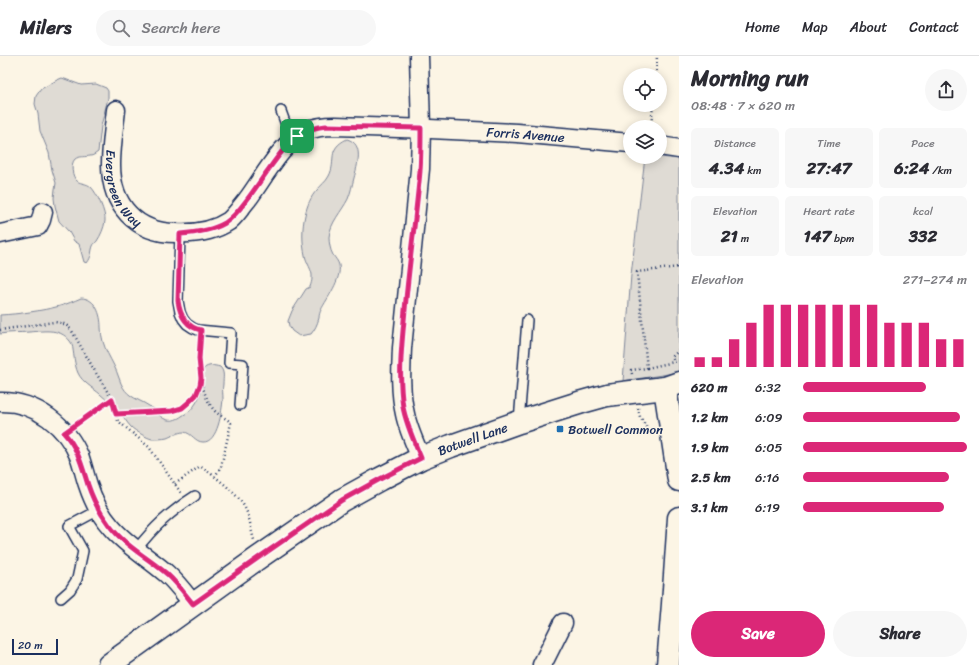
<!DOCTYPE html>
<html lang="en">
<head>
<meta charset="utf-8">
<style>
	:root { --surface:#fff; --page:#f7f7f7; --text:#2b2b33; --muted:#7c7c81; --line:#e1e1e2; --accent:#db2777 }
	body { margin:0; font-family:Sriracha,sans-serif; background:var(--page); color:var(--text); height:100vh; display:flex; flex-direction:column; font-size:15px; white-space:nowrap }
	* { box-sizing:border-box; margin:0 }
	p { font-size:13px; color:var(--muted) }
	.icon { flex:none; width:22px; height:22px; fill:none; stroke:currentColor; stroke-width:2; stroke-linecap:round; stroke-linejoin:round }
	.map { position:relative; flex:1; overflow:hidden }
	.drawer { display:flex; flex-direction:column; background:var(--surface); width:300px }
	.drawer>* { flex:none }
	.controls { position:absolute; left:623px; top:12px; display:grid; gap:8px }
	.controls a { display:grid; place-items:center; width:44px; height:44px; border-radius:50%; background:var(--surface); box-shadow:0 2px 10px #0003; font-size:20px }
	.scale { position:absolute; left:12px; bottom:10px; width:46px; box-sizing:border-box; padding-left:4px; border:2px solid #1b2f5e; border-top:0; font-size:11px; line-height:14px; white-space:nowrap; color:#1b2f5e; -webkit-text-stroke:3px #fcf5e5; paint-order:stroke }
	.pin { position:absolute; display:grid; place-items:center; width:34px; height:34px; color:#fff; margin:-17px; border-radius:8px; box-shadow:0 2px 6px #0006 }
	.round { display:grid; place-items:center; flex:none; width:42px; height:42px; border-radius:21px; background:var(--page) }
	.overview { display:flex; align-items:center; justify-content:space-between; height:68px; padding:0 12px }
	h1 { font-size:22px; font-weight:700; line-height:30px }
	.figures { display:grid; grid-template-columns:repeat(3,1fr); gap:6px; height:68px; padding:4px 12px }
	.figures div { display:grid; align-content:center; border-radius:6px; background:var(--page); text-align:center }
	.figures b { font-size:17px; font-weight:700 }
	.figures small { font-size:11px; font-weight:400 }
	.figures p { font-size:11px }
	.chart { height:112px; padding:8px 12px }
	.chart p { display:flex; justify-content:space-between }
	.chart svg { width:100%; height:72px; margin-top:4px; stroke:var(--accent); stroke-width:6 }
	.action { display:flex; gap:8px; margin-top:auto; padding:8px 12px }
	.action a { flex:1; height:46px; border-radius:24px; background:var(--accent); color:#fff; font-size:16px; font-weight:700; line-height:46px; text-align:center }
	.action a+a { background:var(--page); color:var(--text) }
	ul { padding:0 12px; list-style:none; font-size:13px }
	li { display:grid; grid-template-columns:64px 48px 1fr; align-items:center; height:30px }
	li i { height:10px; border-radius:5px; background:var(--accent) }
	header { display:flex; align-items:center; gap:24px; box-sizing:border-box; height:56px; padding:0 20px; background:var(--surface); border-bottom:1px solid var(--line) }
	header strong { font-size:19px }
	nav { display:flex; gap:22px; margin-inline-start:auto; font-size:14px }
	.search { width:280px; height:36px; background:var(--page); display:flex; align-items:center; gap:10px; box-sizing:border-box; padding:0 14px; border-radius:22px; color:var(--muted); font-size:15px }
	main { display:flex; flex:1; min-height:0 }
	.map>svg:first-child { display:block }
</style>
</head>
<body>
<header>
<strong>Milers</strong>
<div class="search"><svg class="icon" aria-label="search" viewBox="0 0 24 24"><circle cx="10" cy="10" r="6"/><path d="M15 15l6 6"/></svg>Search here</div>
<nav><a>Home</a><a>Map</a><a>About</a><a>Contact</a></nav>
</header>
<main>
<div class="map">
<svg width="679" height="609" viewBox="0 0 679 609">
	<rect width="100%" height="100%" fill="#fcf5e5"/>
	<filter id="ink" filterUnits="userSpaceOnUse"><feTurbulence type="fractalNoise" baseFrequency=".025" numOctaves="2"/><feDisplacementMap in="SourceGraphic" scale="8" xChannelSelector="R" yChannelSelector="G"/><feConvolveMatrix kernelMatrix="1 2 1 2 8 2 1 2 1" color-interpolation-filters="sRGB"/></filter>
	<g filter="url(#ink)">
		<g fill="#dfdbd4" stroke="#7d8599">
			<path d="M62,22L81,29L96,28L106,32L108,35V42L101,70L98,96C95,98 93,100 90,100C86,101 79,100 75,103C70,108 72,121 77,125C81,128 87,127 91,131C97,137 106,157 105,165C104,172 101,179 97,185C96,187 94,187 93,190C91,195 92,201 87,207L84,206L79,188L74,185L69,176L59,165L55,150L54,142L55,133L56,127L52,114L49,97L40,75L38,58L35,48L36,40L41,33L57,24Z"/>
			<path d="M347,83C365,88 357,110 354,122C352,129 351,136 348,143C342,155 330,167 329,181C329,186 330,194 333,199C335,202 338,205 339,209C342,223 327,242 321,254C320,256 319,259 319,262C317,269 315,273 311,278L299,280L292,275L289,270L288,265L292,255L306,233L310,231C311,228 312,225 312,222C313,214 306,207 305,199C302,186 302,172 305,159C307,150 311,140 317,134C321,129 326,126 329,120C337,105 326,93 347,83Z"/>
			<path d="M645,101H660L679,103V316L662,319L623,325L631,219Z"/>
			<path d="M81,242C96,242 101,259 101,271C101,293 113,303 119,322C124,337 130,340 144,347C147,349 151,351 154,353C158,358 162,363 168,364C173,365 178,363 182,360C195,353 200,343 202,328C202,324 201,319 202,316C205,308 214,309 220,311C225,316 223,322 223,328C222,333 223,338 223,343C222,354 218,387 203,386C195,386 192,377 184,376C178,376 172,380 167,382C163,383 156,383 152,383C147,382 135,375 131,371C126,366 123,359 118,354C112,349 106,343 100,338C93,332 82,326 78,317C74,308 74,297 72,288C62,271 45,275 29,276C19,277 10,276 0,278V259C19,258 41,255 60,250C67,248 74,245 81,242Z"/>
		</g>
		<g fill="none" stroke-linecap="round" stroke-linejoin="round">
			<g stroke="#1b2f5e" stroke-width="12">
				<g id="lane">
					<path d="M281,55L285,66L297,80"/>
					<path d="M180,178L178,245L180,256L183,263L187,268L193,272L198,274L231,277L229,307L243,308L240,349"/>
					<path d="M519,366L527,264"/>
					<path d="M136,494C154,471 170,456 195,440"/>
					<path d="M61,542L70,534L77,523L83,495L69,470L99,454"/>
				</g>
			</g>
			<g stroke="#1b2f5e" stroke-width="21">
				<g id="street">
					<path d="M419,0L421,72L420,113L402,292C401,314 400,337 405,358C408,373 415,388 421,402"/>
					<path id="s1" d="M116,54C114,72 111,91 111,109C111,149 136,177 176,177C194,178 214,175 229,165C236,159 241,151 247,144C263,123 281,87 306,75C315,71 325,70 335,70L430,73L517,77L630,87"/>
					<path d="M660,90L679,93"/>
					<path d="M0,178L38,170L41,164L43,156"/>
					<path d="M0,346C36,345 67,370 80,402C83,411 85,420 88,429C93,444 100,459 111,471C127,490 149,502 167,518C177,527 185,538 193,548"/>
					<path d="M542,609L563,567"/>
				</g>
			</g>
			<g stroke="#1b2f5e" stroke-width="25">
				<g id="secondary">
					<path d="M665,332L679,424"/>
					<path id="s2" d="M109,609L258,502L342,444L380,423L421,402L451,390L519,366L582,346L607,339L623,337L665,332L679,327"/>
					<path d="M668,609L673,548L679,462"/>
				</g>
			</g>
			<g stroke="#1b2f5e" stroke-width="2.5" stroke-dasharray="1 3" stroke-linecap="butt">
				<path d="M656,19L657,0"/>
				<path d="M651,71L653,49"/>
				<path d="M0,274L54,266C64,267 66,268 72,275L96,317L112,343L118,365L149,391L181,437"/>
				<path d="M200,286C199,307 199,336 214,354C219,360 227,362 231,367L221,411L215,420"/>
				<path d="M679,294L672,301L674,306L679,305"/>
				<path d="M647,312L674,306"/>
				<path d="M632,318L631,314L647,312L637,216L679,211"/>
				<path d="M638,352L640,361L652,379"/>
				<path d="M117,358C130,357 144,357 157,356C166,355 175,355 182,352C192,346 199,335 201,324"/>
				<path d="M78,367L112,343"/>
				<path d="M175,428L199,411H201C215,420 239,438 246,454C250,463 251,474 254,484"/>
			</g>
			<use href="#lane" stroke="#fcf5e5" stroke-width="9"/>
			<use href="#street" stroke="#fcf5e5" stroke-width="18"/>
			<use href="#secondary" stroke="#fcf5e5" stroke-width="22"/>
		</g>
	</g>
	<g fill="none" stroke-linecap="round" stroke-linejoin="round" filter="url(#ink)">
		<g stroke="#fff" stroke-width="8">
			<path id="route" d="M326,70L421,72C421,87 421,101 420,115C416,161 409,207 405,254C402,285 398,319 403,351C406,368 414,385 421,402L380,423L342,444L258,502L193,548C185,538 177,527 167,518C148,502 125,490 109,469C100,457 93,444 88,429C82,410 78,392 64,377L112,343L116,358L172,355L182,352L189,346L196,339L200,329L201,322L199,303L201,274C186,271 180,260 178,245L180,178C196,177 211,175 225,167C234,161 240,153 246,145C253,136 259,127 266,117C277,102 288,84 306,75C312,72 319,71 326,70Z"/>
		</g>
		<use href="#route" stroke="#db2777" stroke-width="5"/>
	</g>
	<rect fill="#1f6fb2" stroke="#fcf5e5" stroke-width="1.5" x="556" y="369" width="8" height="8" rx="2"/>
	<g text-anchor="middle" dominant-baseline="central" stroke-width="3" stroke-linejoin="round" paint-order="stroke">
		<g font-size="13" fill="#1b2f5e" stroke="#fcf5e5">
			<text stroke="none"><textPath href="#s1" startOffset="556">Forris Avenue</textPath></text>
			<text stroke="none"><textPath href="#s1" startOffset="82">Evergreen Way</textPath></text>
			<text stroke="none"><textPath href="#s2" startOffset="430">Botwell Lane</textPath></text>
		</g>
		<g font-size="13" fill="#1b2f5e" stroke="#fcf5e5" text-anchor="start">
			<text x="568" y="373">Botwell Common</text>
		</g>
	</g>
</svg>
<div class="controls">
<a><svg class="icon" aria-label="locate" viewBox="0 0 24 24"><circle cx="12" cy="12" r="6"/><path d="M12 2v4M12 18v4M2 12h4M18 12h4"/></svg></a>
<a><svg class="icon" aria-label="layers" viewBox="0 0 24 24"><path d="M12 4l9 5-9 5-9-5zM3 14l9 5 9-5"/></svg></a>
</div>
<div class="scale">20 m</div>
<div class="pin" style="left:297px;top:80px;background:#1e9e55"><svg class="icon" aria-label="arrive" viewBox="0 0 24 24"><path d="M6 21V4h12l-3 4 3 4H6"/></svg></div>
</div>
<section class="drawer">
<div class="overview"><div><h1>Morning run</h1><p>08:48 · 7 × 620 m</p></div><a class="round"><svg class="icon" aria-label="share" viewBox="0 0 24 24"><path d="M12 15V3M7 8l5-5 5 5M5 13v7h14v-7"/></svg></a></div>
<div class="figures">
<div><p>Distance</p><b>4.34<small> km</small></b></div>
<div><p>Time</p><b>27:47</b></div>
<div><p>Pace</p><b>6:24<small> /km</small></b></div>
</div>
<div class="figures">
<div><p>Elevation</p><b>21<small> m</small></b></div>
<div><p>Heart rate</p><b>147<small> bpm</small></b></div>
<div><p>kcal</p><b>332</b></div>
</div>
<div class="chart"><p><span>Elevation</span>271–274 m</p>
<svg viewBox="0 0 160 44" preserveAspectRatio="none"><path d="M5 44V38M15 44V38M25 44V27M35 44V17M45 44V6M55 44V6M65 44V6M75 44V6M85 44V6M95 44V6M105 44V6M115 44V17M125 44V17M135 44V17M145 44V27M155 44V27"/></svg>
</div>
<ul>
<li><b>620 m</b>6:32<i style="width:75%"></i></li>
<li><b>1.2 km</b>6:09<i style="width:96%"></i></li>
<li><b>1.9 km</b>6:05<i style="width:100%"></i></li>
<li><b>2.5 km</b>6:16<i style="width:89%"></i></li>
<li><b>3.1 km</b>6:19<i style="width:86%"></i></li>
</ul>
<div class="action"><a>Save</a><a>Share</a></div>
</section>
</main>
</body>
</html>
